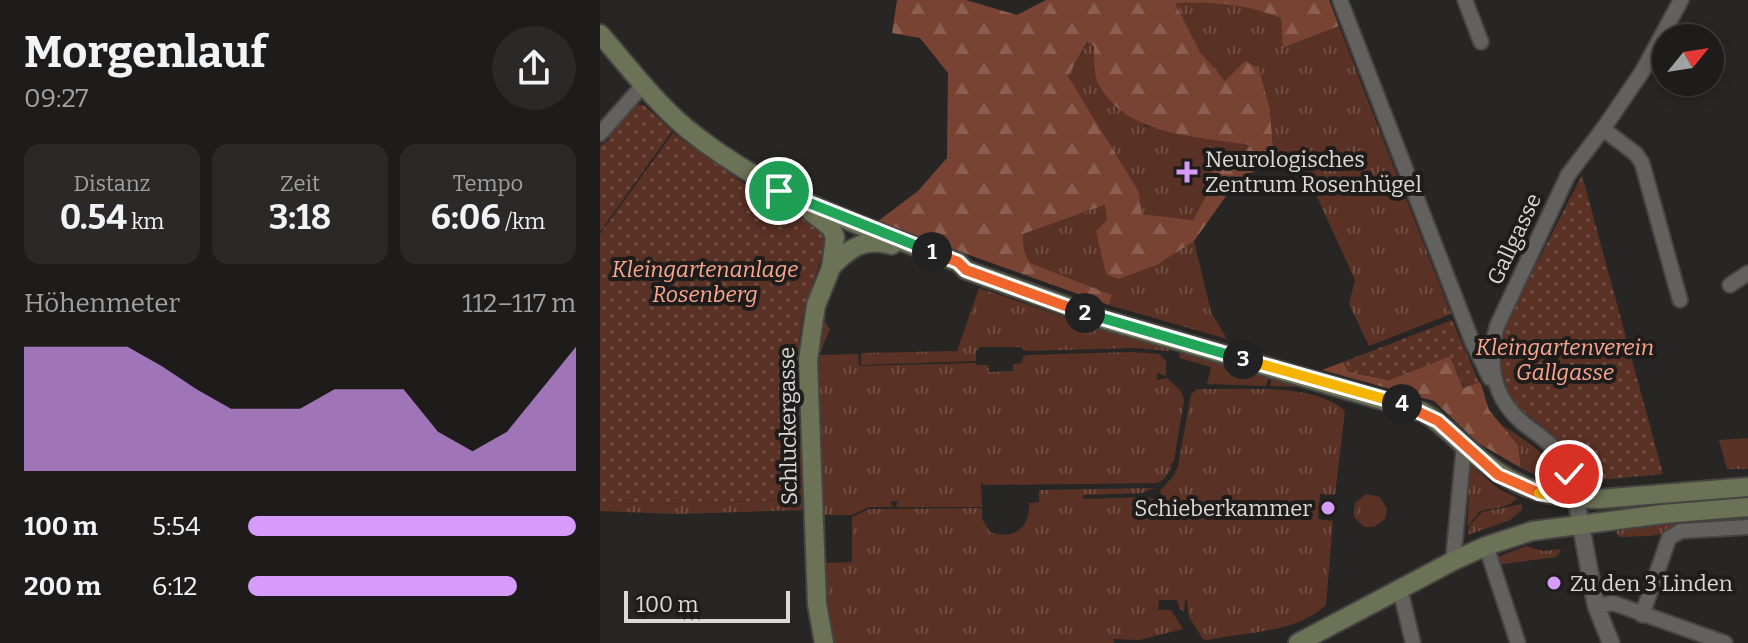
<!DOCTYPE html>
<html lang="de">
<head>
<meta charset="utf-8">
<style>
	:root { --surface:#1d1c1b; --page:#2a2928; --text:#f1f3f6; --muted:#a0a1a3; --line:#3b3a3a; --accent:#d79bf9 }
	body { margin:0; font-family:Bitter,serif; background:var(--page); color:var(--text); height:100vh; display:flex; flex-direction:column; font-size:30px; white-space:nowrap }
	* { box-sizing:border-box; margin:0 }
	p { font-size:26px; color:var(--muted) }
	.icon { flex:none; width:44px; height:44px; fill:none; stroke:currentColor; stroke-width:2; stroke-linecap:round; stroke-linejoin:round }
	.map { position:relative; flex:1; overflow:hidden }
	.side { display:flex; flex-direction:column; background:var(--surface); width:600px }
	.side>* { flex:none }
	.needle { width:52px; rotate:60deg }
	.tools { position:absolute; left:1052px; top:24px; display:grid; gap:16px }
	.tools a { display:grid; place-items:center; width:72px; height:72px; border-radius:50%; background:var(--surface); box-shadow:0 4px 12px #0003,0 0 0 2px var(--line); font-size:40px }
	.scale { position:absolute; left:24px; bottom:20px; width:166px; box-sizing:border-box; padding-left:8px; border:4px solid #dbdad8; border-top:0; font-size:22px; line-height:28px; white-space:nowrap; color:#dbdad8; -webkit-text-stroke:6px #1e1d1b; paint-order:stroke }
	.pin { position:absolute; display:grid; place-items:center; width:68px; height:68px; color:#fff; margin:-34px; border:4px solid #fff; border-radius:50%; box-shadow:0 2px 8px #0007 }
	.km { position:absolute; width:40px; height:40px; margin:-20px; border-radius:50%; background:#222; color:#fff; font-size:22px; line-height:40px; text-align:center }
	.round { display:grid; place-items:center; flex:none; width:84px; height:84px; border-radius:42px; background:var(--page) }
	.overview { display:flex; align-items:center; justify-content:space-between; height:136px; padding:0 24px }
	h1 { font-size:44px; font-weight:700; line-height:60px }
	.metrics { display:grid; grid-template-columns:repeat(3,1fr); gap:12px; height:136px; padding:8px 24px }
	.metrics div { display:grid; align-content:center; border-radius:16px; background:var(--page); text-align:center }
	.metrics b { font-size:34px; font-weight:700 }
	.metrics small { font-size:22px; font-weight:400 }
	.metrics p { font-size:22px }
	.chart { height:224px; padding:16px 24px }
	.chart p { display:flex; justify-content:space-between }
	.chart svg { width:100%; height:144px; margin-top:8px; fill:var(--accent); opacity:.7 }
	ul { padding:0 24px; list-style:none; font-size:26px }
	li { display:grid; grid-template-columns:128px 96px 1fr; align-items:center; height:60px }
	li i { height:20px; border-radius:10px; background:var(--accent) }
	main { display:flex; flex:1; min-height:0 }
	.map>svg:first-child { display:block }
</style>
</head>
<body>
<main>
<section class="side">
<div class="overview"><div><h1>Morgenlauf</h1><p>09:27</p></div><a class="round"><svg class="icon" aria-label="share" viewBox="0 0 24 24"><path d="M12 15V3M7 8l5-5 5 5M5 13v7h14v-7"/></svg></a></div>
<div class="metrics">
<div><p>Distanz</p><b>0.54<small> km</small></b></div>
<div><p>Zeit</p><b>3:18</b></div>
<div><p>Tempo</p><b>6:06<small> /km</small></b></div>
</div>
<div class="chart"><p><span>Höhenmeter</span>112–117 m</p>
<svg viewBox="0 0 160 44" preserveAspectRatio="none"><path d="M0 44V6L10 6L20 6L30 6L40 12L50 19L60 25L70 25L80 25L90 19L100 19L110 19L120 32L130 38L140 32L150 19L160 6V44z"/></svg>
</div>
<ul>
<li><b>100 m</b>5:54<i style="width:100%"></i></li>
<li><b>200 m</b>6:12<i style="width:82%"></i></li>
</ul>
</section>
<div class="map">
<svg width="1148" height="643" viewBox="0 0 1148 643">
	<defs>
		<pattern id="grass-tufts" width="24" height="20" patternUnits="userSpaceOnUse" patternTransform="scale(2)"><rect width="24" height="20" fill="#5a3125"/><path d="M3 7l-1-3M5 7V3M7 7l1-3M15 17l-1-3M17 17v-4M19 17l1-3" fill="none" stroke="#714e44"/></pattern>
		<pattern id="forest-firs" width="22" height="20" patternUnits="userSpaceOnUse" patternTransform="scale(2)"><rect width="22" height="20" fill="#794333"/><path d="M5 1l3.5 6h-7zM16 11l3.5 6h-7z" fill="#8b5e50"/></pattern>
		<pattern id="garden-dots" width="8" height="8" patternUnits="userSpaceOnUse" patternTransform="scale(2)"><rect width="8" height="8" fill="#5a3125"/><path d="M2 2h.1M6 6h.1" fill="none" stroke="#714e44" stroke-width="1.8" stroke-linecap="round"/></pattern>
	</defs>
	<rect width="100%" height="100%" fill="#272624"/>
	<g fill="url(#grass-tufts)">
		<path d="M617,2L652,6L681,18L684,48L739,26L851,314L769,346L749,304L755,280L697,153L674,163L670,110L625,82L600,52L575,3Z"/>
		<path d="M488,42L494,45L545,126L650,145L638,163L612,171L608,192L593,220L542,214L539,192L468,76Z"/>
		<path d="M506,205L507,220L557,265L594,241L611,312L627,339L509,305L512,295L430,263L424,251L423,234Z"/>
		<path d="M379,288L499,329L571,349L569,351L534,348L426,351L420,347H380L376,351V361L261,365V353L357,351Z"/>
		<path d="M222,318L230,329L219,355L258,354L259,366L376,363V365H388L389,372L413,371V364L422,363L423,357L427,355L531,352L559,354L566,361V376L557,373V380L567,378L581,391L584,400L574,461L570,465L572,467L563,480L557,483L384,485L381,482L382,507H296L298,501H291V505L294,507H269L252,515H225V550L223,549L217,356Z"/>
		<path d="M580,351L750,399L749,402L702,387L670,386L671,380L668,379L666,386L607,384L611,367L579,358Z"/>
		<path d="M597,389C637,390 715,382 745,411L735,495L720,494L718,519L733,521L726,605C696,633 646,632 608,640L603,639L589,617L587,600H585L584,612L580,609L577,600H559L558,610H571L583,629L539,640L514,639V643H232L223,559H226L227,563L252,562V517L269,509L382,508V519L390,532C415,541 430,527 429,503L439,502V490L554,488L542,493L483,495V499L548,497L564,504L560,491L574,475L578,466L591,394Z"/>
		<path d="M902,425C922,439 951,453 957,479L946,480L921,468L918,445Z"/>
		<path d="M1148,438V469H1127L1119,440Z"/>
		<path d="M870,465L899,489L917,498C906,511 892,506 879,512L868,526L867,534L869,496L866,495Z"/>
		<path d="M766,494L780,497L787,509L785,519L774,527H764L754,517L755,503Z"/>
		<path d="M202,500L203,510L78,514L0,511V502L46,504Z"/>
		<path d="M922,504V510L910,520L868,535L870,525L882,512Z"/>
		<path d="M1148,513V520L1050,536L1019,537L1012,524Z"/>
		<path d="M926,546L943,551L961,549L960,552L956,557L896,565L895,558Z"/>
	</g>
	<g fill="url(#forest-firs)" fill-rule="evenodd">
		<path d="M297,0H366L417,15L446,0H729L739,26L683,48L681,18C643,3 615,2 575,3L600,52L625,81L645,61L659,69L670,110L674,163L639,178L594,241L557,265L518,279L506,274L496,231L507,220L505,205L423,234L424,251L430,263L512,295L509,305L277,222L318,191L347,158L348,73L320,38L292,33ZM487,42L494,46C495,56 493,74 498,83C526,137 598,136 650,145L638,163L612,171L608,192L593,220L542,214L539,192L468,76Z"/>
		<path d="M850,356L863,388L879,382L881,384L889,410L918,445L921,468L878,443L834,401L722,370L743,362L749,372L789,380Z"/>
	</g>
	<g fill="url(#garden-dots)">
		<path d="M35,105H44L72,131L0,232V146L10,139L8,136Z"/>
		<path d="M73,133L149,187L216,224L222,228L226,244L203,314L199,341L202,500L46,504L0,502V234Z"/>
		<path d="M982,175L1063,474L988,481L980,476L975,463L959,441L915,404L901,380L898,357V339Z"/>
		<path d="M852,320L879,382L864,388L850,356L789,380L749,372L743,362Z"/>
	</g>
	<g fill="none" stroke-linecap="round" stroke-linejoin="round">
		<g stroke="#454442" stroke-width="18">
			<g id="minor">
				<path d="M740,0L872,341L890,378"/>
				<path d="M865,0L881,42"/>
				<path d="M1003,129L1036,154L1042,163L1080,300"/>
				<path d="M0,134L44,84"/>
				<path d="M1130,285L1148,273"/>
				<path d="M976,499C971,483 968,465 957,452C948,440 935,433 923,423C893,398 887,363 897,326L968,175L1003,129L1042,72L1081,0"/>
				<path d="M886,546L918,643"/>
				<path d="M853,561L864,446"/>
				<path d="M800,589L813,643"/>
				<path d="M996,606L1013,603L1125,643"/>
				<path d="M1042,615L1069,538L1081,531L1148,527"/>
			</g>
		</g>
		<g stroke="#454442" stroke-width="20">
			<path id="tertiary" d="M976,499L996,606L1011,643"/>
		</g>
		<g stroke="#454442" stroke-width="22">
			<g id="secondary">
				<path d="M0,34C28,66 54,101 86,128C166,194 262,227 358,262L366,270L506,320L823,412C840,422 852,435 867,448C909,485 942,499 999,499L1148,487"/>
				<path d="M211,212L231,228L235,237L231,268L216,305L208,360L217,604L224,643"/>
				<path d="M231,267C250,248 264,237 292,245"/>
				<path d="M698,643L853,561L886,546L932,531L1063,514L1148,507"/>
			</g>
		</g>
		<use href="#minor" stroke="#62615e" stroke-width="14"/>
		<use href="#tertiary" stroke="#62615e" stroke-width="16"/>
		<use href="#secondary" stroke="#6c7256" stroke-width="18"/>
	</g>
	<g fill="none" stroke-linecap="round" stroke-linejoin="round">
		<g stroke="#fff" stroke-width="16">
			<path id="split-1" d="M179,191L332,252"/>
		</g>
		<g stroke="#fff" stroke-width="16">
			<path id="split-2" d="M332,252L358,262L366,270L485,313"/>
		</g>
		<g stroke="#fff" stroke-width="16">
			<path id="split-3" d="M485,313L643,359"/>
		</g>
		<g stroke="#fff" stroke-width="16">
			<path id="split-4" d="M643,359L802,404"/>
		</g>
		<g stroke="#fff" stroke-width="16">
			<path id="split-5" d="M802,404L838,421L898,475L939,493"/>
		</g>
		<g stroke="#fff" stroke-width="16">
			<path id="split-6" d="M939,493L976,499L969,474"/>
		</g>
		<use href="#split-1" stroke="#22a559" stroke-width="10"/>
		<use href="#split-2" stroke="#f0652b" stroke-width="10"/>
		<use href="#split-3" stroke="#22a559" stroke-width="10"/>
		<use href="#split-4" stroke="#f5b400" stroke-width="10"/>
		<use href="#split-5" stroke="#f0652b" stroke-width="10"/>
		<use href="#split-6" stroke="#f5b400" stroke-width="10"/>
	</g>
	<g fill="#d79bf9" stroke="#1e1d1b" stroke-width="3">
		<path d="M583 160h8v8h8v8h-8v8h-8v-8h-8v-8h8z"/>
		<circle cx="728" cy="508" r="8"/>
		<circle cx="954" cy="583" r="8"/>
	</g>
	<g text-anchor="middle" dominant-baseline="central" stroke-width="8" stroke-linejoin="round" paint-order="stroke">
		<g font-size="22" fill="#dbdad8" stroke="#1e1d1b" text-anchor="start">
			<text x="605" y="159">Neurologisches<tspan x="605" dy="25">Zentrum Rosenhügel</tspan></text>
			<text x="712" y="508" text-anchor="end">Schieberkammer</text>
			<text x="970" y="583">Zu den 3 Linden</text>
		</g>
		<g font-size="22" fill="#dbdad8" stroke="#1e1d1b">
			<text transform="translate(914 239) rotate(-65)">Gallgasse</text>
			<text transform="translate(188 426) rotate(-91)">Schluckergasse</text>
		</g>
		<g font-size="22" font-style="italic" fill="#fea78e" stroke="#1e1d1b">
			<text x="105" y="269">Kleingartenanlage<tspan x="105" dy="25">Rosenberg</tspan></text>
			<text x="965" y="347">Kleingartenverein<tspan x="965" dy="25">Gallgasse</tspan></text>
		</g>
	</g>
</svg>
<div class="tools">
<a><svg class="needle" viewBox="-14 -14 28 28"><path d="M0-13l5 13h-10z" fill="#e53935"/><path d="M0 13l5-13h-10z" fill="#a0a1a3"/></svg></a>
</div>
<div class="scale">100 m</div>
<div class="pin" style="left:179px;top:191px;background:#1e9e55"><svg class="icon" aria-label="arrive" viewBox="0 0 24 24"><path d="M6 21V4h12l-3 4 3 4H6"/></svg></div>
<div class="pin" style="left:969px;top:474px;background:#d93025"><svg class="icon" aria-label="check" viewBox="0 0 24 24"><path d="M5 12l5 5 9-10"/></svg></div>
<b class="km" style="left:332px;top:252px">1</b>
<b class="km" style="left:485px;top:313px">2</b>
<b class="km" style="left:643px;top:359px">3</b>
<b class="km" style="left:802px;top:404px">4</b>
</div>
</main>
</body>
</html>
